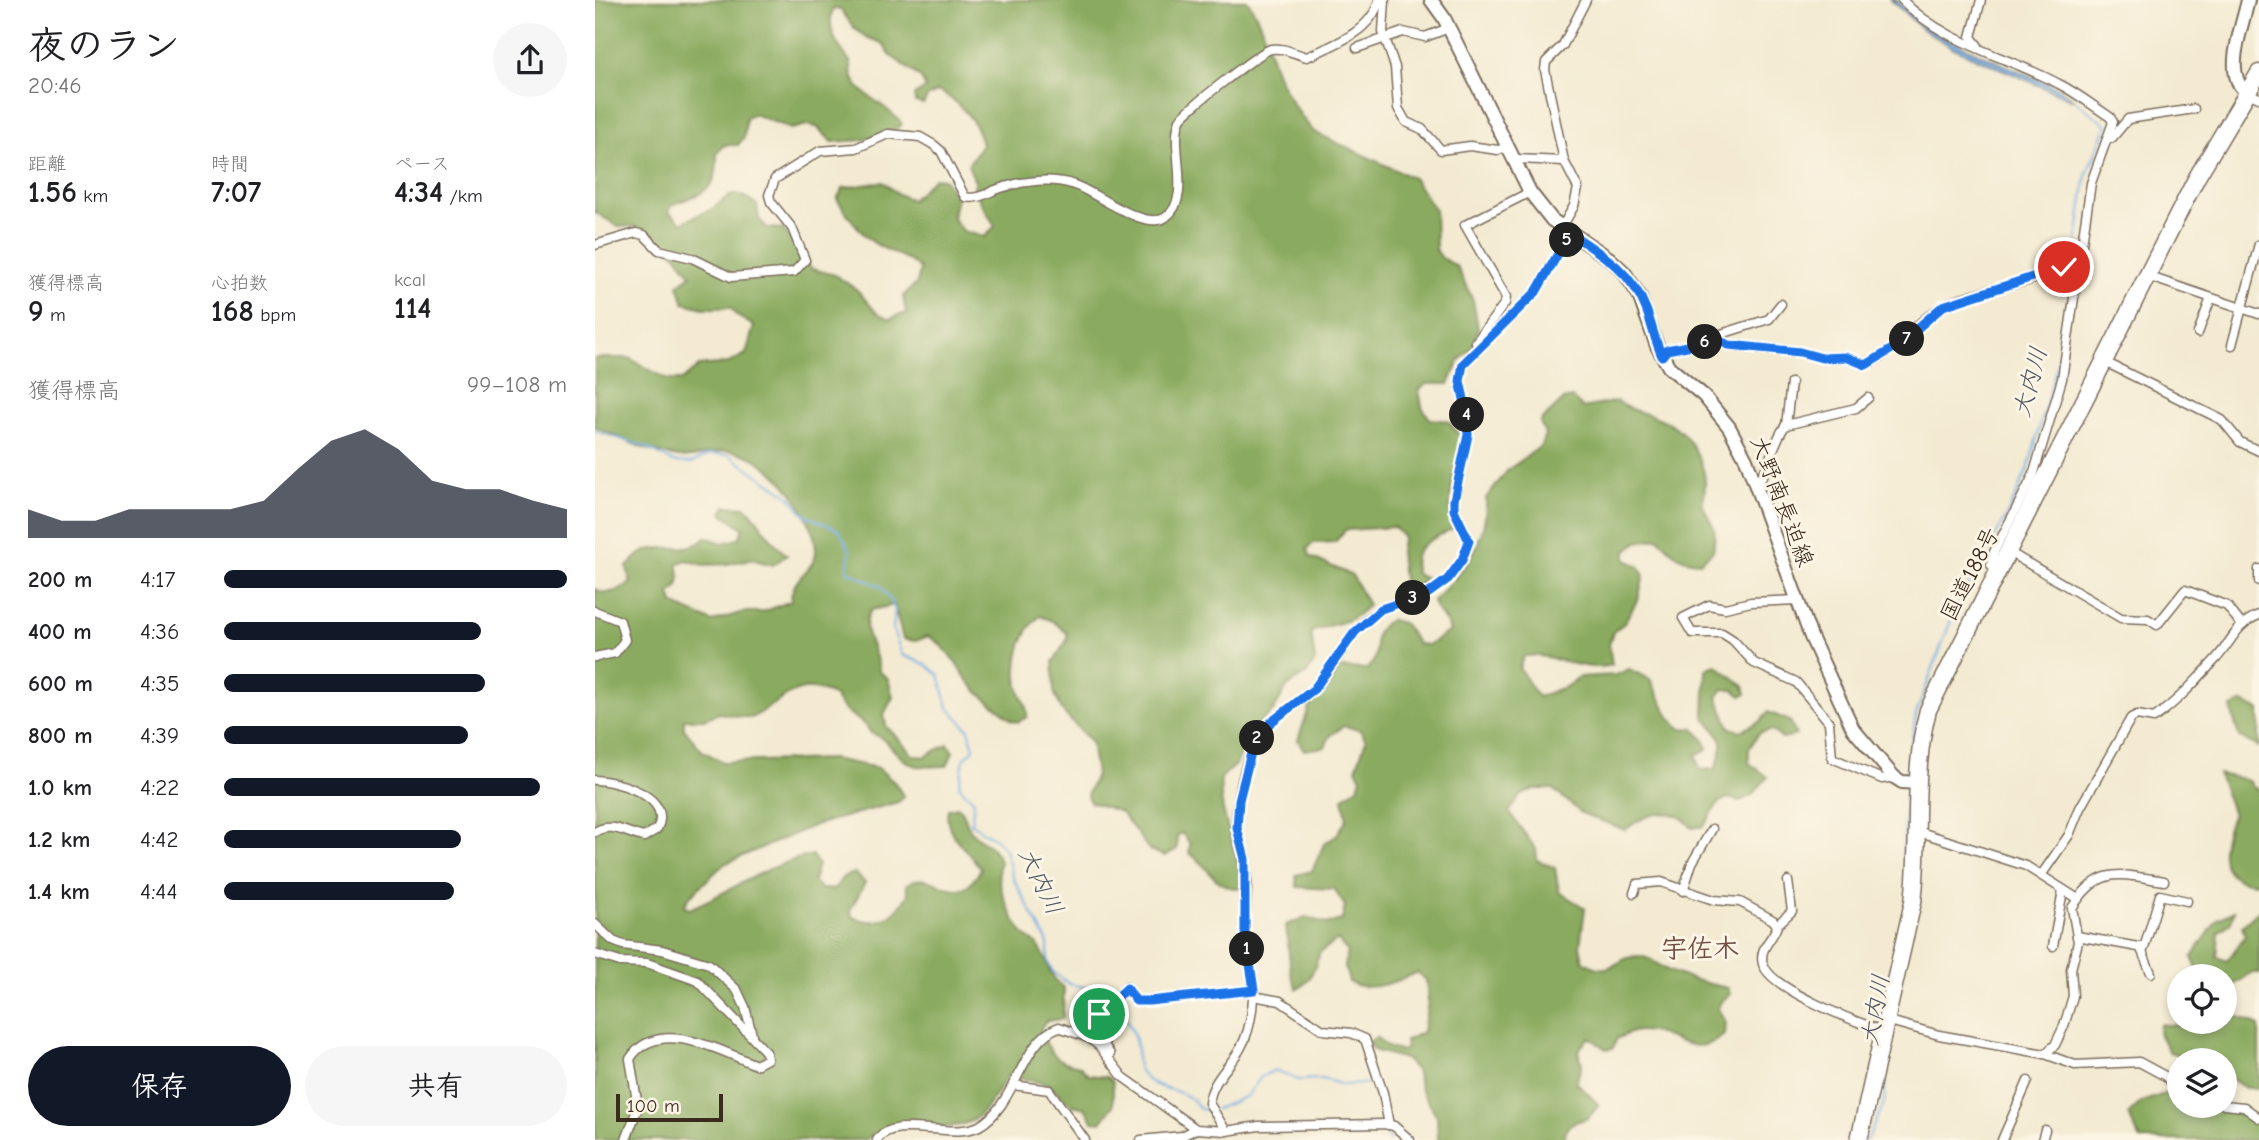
<!DOCTYPE html>
<html lang="ja">
<head>
<meta charset="utf-8">
<style>
	:root { --surface:#fff; --page:#f6f6f6; --text:#202124; --muted:#757577; --accent:#111827 }
	body { margin:0; font-family:"Comic Neue","Klee One",sans-serif; background:var(--page); color:var(--text); height:100vh; display:flex; flex-direction:column; font-size:26px; white-space:nowrap }
	* { box-sizing:border-box; margin:0 }
	p { font-size:23px; color:var(--muted) }
	.icon { flex:none; width:38px; height:38px; fill:none; stroke:currentColor; stroke-width:2; stroke-linecap:round; stroke-linejoin:round }
	.map { position:relative; flex:1; overflow:hidden }
	.panel { display:flex; flex-direction:column; background:var(--surface); width:595px }
	.panel>* { flex:none }
	.fabs { position:absolute; left:1572px; top:964px; display:grid; gap:14px }
	.fabs a { display:grid; place-items:center; width:70px; height:70px; border-radius:50%; background:var(--surface); box-shadow:0 4px 10px #0003; font-size:35px }
	.scale { position:absolute; left:21px; bottom:18px; width:107px; box-sizing:border-box; padding-left:7px; border:4px solid #3b2a1e; border-top:0; font-size:19px; line-height:24px; white-space:nowrap; color:#3b2a1e; -webkit-text-stroke:5px #fcf5e5; paint-order:stroke }
	.pin { position:absolute; display:grid; place-items:center; width:60px; height:60px; color:#fff; margin:-30px; border:4px solid #fff; border-radius:50%; box-shadow:0 2px 7px #0007 }
	.km { position:absolute; width:35px; height:35px; margin:-18px; border-radius:50%; background:#222; color:#fff; font-size:19px; line-height:35px; text-align:center }
	.round { display:grid; place-items:center; flex:none; width:74px; height:74px; border-radius:37px; background:var(--page) }
	.overview { display:flex; align-items:center; justify-content:space-between; height:119px; padding:0 28px }
	h1 { font-size:38px; font-weight:600; line-height:52px }
	.metrics { display:grid; grid-template-columns:repeat(3,1fr); gap:10px; height:119px; padding:7px 28px }
	.metrics div { display:grid; align-content:center }
	.metrics b { font-size:30px; font-weight:600 }
	.metrics small { font-size:19px; font-weight:400 }
	.metrics p { font-size:19px }
	.chart { height:196px; padding:14px 28px }
	.chart p { display:flex; justify-content:space-between }
	.chart svg { width:100%; height:126px; margin-top:7px; fill:var(--accent); opacity:.7 }
	.button { display:flex; gap:14px; margin-top:auto; padding:14px 28px }
	.button a { flex:1; height:80px; border-radius:42px; background:var(--accent); color:#fff; font-size:28px; font-weight:600; line-height:80px; text-align:center }
	.button a+a { background:var(--page); color:var(--text) }
	ul { padding:0 28px; list-style:none; font-size:23px }
	li { display:grid; grid-template-columns:112px 84px 1fr; align-items:center; height:52px }
	li i { height:18px; border-radius:9px; background:var(--accent) }
	main { display:flex; flex:1; min-height:0 }
	.map>svg:first-child { display:block }
</style>
</head>
<body>
<main>
<section class="panel">
<div class="overview"><div><h1>夜のラン</h1><p>20:46</p></div><a class="round"><svg class="icon" aria-label="share" viewBox="0 0 24 24"><path d="M12 15V3M7 8l5-5 5 5M5 13v7h14v-7"/></svg></a></div>
<div class="metrics">
<div><p>距離</p><b>1.56<small> km</small></b></div>
<div><p>時間</p><b>7:07</b></div>
<div><p>ペース</p><b>4:34<small> /km</small></b></div>
</div>
<div class="metrics">
<div><p>獲得標高</p><b>9<small> m</small></b></div>
<div><p>心拍数</p><b>168<small> bpm</small></b></div>
<div><p>kcal</p><b>114</b></div>
</div>
<div class="chart"><p><span>獲得標高</span>99–108 m</p>
<svg viewBox="0 0 160 44" preserveAspectRatio="none"><path d="M0 44V34L10 38L20 38L30 34L40 34L50 34L60 34L70 31L80 20L90 10L100 6L110 13L120 24L130 27L140 27L150 31L160 34V44z"/></svg>
</div>
<ul>
<li><b>200 m</b>4:17<i style="width:100%"></i></li>
<li><b>400 m</b>4:36<i style="width:75%"></i></li>
<li><b>600 m</b>4:35<i style="width:76%"></i></li>
<li><b>800 m</b>4:39<i style="width:71%"></i></li>
<li><b>1.0 km</b>4:22<i style="width:92%"></i></li>
<li><b>1.2 km</b>4:42<i style="width:69%"></i></li>
<li><b>1.4 km</b>4:44<i style="width:67%"></i></li>
</ul>
<div class="button"><a>保存</a><a>共有</a></div>
</section>
<div class="map">
<svg width="1664" height="1140" viewBox="0 0 1664 1140">
	<rect width="100%" height="100%" fill="#fcf5e5"/>
	<filter id="ink" filterUnits="userSpaceOnUse"><feTurbulence type="fractalNoise" baseFrequency=".0143" numOctaves="2"/><feDisplacementMap in="SourceGraphic" scale="14" xChannelSelector="R" yChannelSelector="G"/><feConvolveMatrix kernelMatrix="1 2 1 2 8 2 1 2 1" color-interpolation-filters="sRGB"/></filter>
	<filter id="wash" filterUnits="userSpaceOnUse"><feTurbulence type="fractalNoise" baseFrequency=".00686" numOctaves="4" result="noise"/><feDisplacementMap in="SourceGraphic" scale="28" xChannelSelector="R" yChannelSelector="G"/><feGaussianBlur stdDeviation="1.57" result="paint"/><feColorMatrix in="noise" values="0 0 0 0 0 0 0 0 0 0 0 0 0 0 0 0 0 1.4 0 .05"/><feComposite in="paint" operator="in"/></filter>
	<g filter="url(#wash)">
		<rect width="100%" height="100%" fill="#f3ead1"/>
		<g fill="#8aaa5e" stroke="#626a3e" stroke-width="2" fill-rule="evenodd">
			<path d="M0,0H652C667,21 671,42 679,66C687,89 703,114 719,132L818,178L840,210L841,250L847,258L862,267L878,300L883,328L878,346L864,361L854,384H831L824,390L827,407L835,419L853,421L866,437C863,468 849,497 858,528C839,540 812,544 821,574L831,579L829,584L817,589L808,580L805,551L808,536L799,527L750,530L740,542L718,543L712,549L715,557L757,575L773,605C754,626 741,621 716,632L720,661L712,673L692,687L679,710L658,729L641,764L626,778C622,819 646,848 645,888C619,889 614,865 594,853L595,844L587,833L582,836V849L570,856L555,851L526,812L495,802L492,795L501,775L496,742L467,711L459,692L458,662L472,640V633L458,621L445,616C426,631 419,662 423,686C425,698 433,703 432,717L423,722L417,720C406,710 394,702 383,692C364,673 356,648 333,636L321,641L308,639L299,605L276,610C262,631 283,649 284,671L293,679L298,697L289,714L291,726L318,755L329,757L353,744L358,752L352,766C342,766 331,767 322,766C302,762 296,739 276,733C268,717 247,716 240,696C199,676 189,702 156,718L124,713L109,719H89V729L107,751L128,762L237,759L283,768L300,783L309,797L303,802L220,825L129,864L95,896L89,906L94,909C135,892 173,864 217,855L223,865L218,881L226,889H239L248,877L260,873L270,883L255,910L258,917C284,928 299,917 313,895L311,885C338,863 360,916 386,869C373,849 348,835 353,809L363,807C372,814 370,824 377,832C387,845 394,839 405,861C398,881 416,917 428,933C432,938 440,941 444,947C456,963 451,974 469,988L468,1019L451,1021L445,1030C454,1052 460,1062 485,1066L493,1075L513,1077L518,1082V1106L506,1122L498,1121L490,1108L477,1105L452,1084L412,1076C402,1091 391,1115 374,1122C335,1138 310,1108 270,1140H0V589C13,597 24,590 36,583L32,567C37,562 43,555 49,552C71,542 92,556 111,537L127,543L144,539L148,528L127,513L131,506L151,507C167,523 175,542 192,555L178,565L156,559L132,564L109,565L91,560L82,564C85,578 88,584 75,594L78,603C90,612 104,614 117,622L148,612H168L196,601C196,575 221,571 221,551C220,512 173,451 132,451C116,451 100,460 84,457C50,452 31,440 0,427V358H34L73,380H87L104,366L134,363L151,354L159,326L142,316L136,308H109L89,303L83,285L96,275L78,251L64,246L54,235L38,226L24,227L0,212ZM238,9L246,10L259,28L271,37L287,43L295,55L326,78L331,88L319,95L320,102L328,104L333,96L344,91C366,104 381,119 387,144L373,165L380,181L379,190L400,226L390,237L368,231L358,219L361,196L349,179L339,178L317,200L303,194L288,182L248,188L242,199C251,212 261,228 274,239C290,253 311,254 325,269L322,283L308,296L311,313L294,319L282,313L261,289L240,275L217,269L188,229L172,228L164,219L162,205C138,187 138,194 118,208C108,214 96,217 87,223L74,212L77,205C110,191 123,193 122,153L129,145H143L149,137L151,118L159,114L196,129L212,125L222,127L237,142L268,140L303,128L307,124C289,99 253,95 256,63C244,47 230,30 238,9Z"/>
			<path d="M977,398L988,408L1022,401C1042,415 1050,411 1068,420C1097,433 1118,472 1107,503C1116,527 1123,521 1118,551L1105,562C1082,561 1079,552 1063,538L1042,542L1031,551V560L1044,566L1049,576L1043,599L1029,623L1018,632L1014,645L1017,665C985,673 957,652 929,656L924,668L943,697L972,686L984,677L1021,675L1034,669L1055,679L1074,717L1086,729L1098,728L1110,741L1112,749L1101,755L1105,770L1120,769C1133,738 1128,741 1109,717L1111,669L1121,665L1149,686L1151,694L1146,696L1139,690L1128,689L1122,697L1135,728L1146,731L1166,721L1173,712L1195,721L1201,735L1187,739L1177,730L1164,733L1154,749V763L1173,777L1157,795L1145,801L1133,798L1124,802L1109,826L1097,828C1079,804 1051,813 1030,830L986,813L958,789H939L925,796L914,812L941,849L942,860L960,868L964,892L990,908L985,946L988,961C1018,980 1020,956 1044,956C1054,956 1065,967 1074,971C1093,979 1113,984 1133,988L1135,994L1125,1003L1123,1009L1130,1021L1129,1035C1097,1062 1078,1030 1044,1031C1037,1031 1029,1036 1022,1038L1018,1048L1011,1049L994,1037L984,1050L987,1065L981,1082L1004,1105C1000,1109 996,1116 992,1118C977,1125 972,1120 969,1140H843L842,1116L826,1090L821,1070L810,1059L778,1050L774,1042L781,1037L792,1047L807,1051L811,1048L810,1041L828,1032L833,1002L831,980L822,972C802,982 775,993 754,982L750,967L752,951L743,940L725,952C721,964 715,984 702,989L696,974L691,925L711,917L732,924L747,920L750,906L739,889L702,887L701,875L717,871L729,844L741,836L752,819L748,798L763,787L766,778L761,769L771,740L765,730L749,726L735,736L730,747L709,750L703,740L715,705L744,668L772,669C792,652 768,635 795,620L808,623L823,644L833,645L855,631C852,618 841,614 838,601C869,572 893,542 891,498L913,470L946,446L950,434L945,422L968,400Z"/>
			<path d="M1648,702L1664,710V747L1644,737L1636,708Z"/>
			<path d="M1623,774L1654,780L1659,788L1664,789V883C1618,881 1624,846 1638,814Z"/>
			<path d="M1639,911L1636,922L1624,932L1622,957L1632,961L1650,936L1647,926L1664,911V973H1656L1629,992V976H1605L1597,957L1623,919Z"/>
			<path d="M1632,1012L1664,1026V1088H1650L1629,1074V1060H1600L1574,1052L1564,1033L1565,1024C1586,1028 1608,1022 1629,1022V1013Z"/>
			<path d="M1572,1093L1584,1098V1106L1632,1110L1650,1115L1664,1125V1140H1546L1533,1115L1546,1102Z"/>
		</g>
		<path fill="#76aee5" stroke="#586c82" stroke-width="2" d="M1296,0H1301C1336,36 1383,53 1428,73C1444,80 1468,87 1480,101L1359,48L1326,28Z"/>
		<g fill="none" stroke-linecap="round" stroke-linejoin="round">
			<g stroke="#76aee5" stroke-width="2">
				<path d="M1480,101L1512,125L1491,176L1481,248"/>
				<path d="M1477,283L1481,253"/>
				<path d="M0,431L49,446L78,462L96,463L116,454L134,455L195,497L210,515L244,530L255,551L252,571L285,586L295,599L300,610L298,630L307,655L330,664L344,675L353,707L374,730L379,749L369,759L364,786L379,801L376,824L402,840L410,850L418,878L453,943V962L458,972L474,984L498,989L516,999"/>
				<path d="M1311,776L1321,714L1359,612L1414,511L1434,466L1469,338L1473,309"/>
				<path d="M1311,789L1308,855L1313,877"/>
				<path d="M520,1003C529,1013 540,1033 542,1047C543,1057 540,1064 546,1073C561,1094 592,1085 605,1109L615,1110"/>
				<path d="M784,1092L786,1121"/>
				<path d="M621,1109L652,1096L666,1077L680,1070L703,1080L728,1079L748,1085L781,1083"/>
				<path d="M788,1126L794,1140"/>
				<path d="M1272,1140L1289,1103L1293,1048"/>
			</g>
		</g>
	</g>
	<g filter="url(#ink)">
		<g fill="none" stroke-linecap="round" stroke-linejoin="round">
			<g stroke="#7b6d5d" stroke-width="11">
				<g id="street">
					<path d="M790,0L788,32L800,67L803,108L811,122L827,129L846,150L875,146L903,150L913,148"/>
					<path d="M1307,0C1349,44 1412,56 1464,84C1482,93 1498,106 1515,117L1518,122L1496,183L1467,379L1438,476L1399,552L1396,565L1403,569"/>
					<path d="M1383,46L1376,37L1386,0"/>
					<path d="M762,48L808,32L830,37L854,28"/>
					<path d="M1653,93L1664,98"/>
					<path d="M1517,138L1533,119L1599,109"/>
					<path d="M919,159L969,161"/>
					<path d="M967,227L979,206L983,188L969,161L950,70L951,62L968,45L991,0"/>
					<path d="M0,245L41,233L49,235L64,250L97,258L136,277L199,272L210,260L197,228L176,202L174,195L180,179L225,151L261,148L293,134L325,137L339,145L346,151L370,197C384,200 393,192 406,188C428,181 457,177 479,185C501,192 550,232 571,217C598,198 574,146 585,120C588,112 666,51 676,49C690,47 699,54 712,57C739,45 777,31 784,0"/>
					<path d="M1552,276L1664,314"/>
					<path d="M1603,333L1616,298"/>
					<path d="M1116,340L1126,334L1174,319L1186,304"/>
					<path d="M1637,345L1664,244"/>
					<path d="M883,346L881,342L910,303L911,297L870,225L935,192"/>
					<path d="M1067,356L1072,350L1122,340L1134,345L1205,352L1228,358L1251,357L1271,365C1304,351 1320,321 1349,306C1386,286 1432,287 1469,267L1473,250H1487"/>
					<path d="M1508,361L1627,420L1645,442L1664,451"/>
					<path d="M1191,425L1196,383"/>
					<path d="M1161,486C1171,478 1178,440 1191,425L1261,408L1273,398"/>
					<path d="M1412,551L1526,618L1553,619L1562,625L1590,590L1632,606L1646,624"/>
					<path d="M1664,569V581"/>
					<path d="M1202,600L1156,602L1130,608L1114,605L1088,618L1097,633H1127L1138,640L1159,663L1201,682L1234,722L1237,758L1287,779L1299,777"/>
					<path d="M0,611L25,621L30,640L20,653L0,657"/>
					<path d="M0,780C23,781 79,797 62,829L49,837C32,834 16,821 0,832"/>
					<path d="M1322,831L1431,866L1483,899"/>
					<path d="M1447,874L1474,835L1485,808L1536,718L1542,715L1559,718C1582,702 1600,682 1619,661C1636,644 1640,624 1664,615"/>
					<path d="M1088,891L1097,863L1117,829"/>
					<path d="M1039,893L1042,884L1066,882L1119,900L1145,902L1178,920L1182,925C1180,938 1163,947 1168,964C1176,990 1262,1022 1287,1031"/>
					<path d="M0,924L18,941L28,945L67,950L114,964L142,990L150,1007L157,1035"/>
					<path d="M1182,925L1197,911L1193,881"/>
					<path d="M1482,936L1549,948L1565,895L1592,901"/>
					<path d="M1458,946L1468,890"/>
					<path d="M1546,949L1556,973"/>
					<path d="M0,954L25,962L52,963L103,981L171,1052L172,1059L161,1065C126,1051 62,1016 35,1059L43,1107L31,1140"/>
					<path d="M659,996L685,1001L728,1030L756,1033L770,1039L788,1093L794,1125"/>
					<path d="M1291,1020L1344,1035L1450,1054L1480,1065L1544,1062L1570,1076L1584,1090"/>
					<path d="M515,1054L505,1038L501,1020L532,987L541,1001H554L659,990"/>
					<path d="M1450,1054L1460,1045L1469,1026L1478,996L1476,969L1483,942L1477,908C1504,865 1524,874 1569,881"/>
					<path d="M418,1085L454,1090L490,1140"/>
					<path d="M1629,1105L1649,1107L1664,1118"/>
					<path d="M631,1131L614,1103C617,1080 634,1068 645,1049C654,1034 657,1015 658,998C660,978 653,959 651,940C649,921 652,901 652,882C651,863 644,847 642,830C639,808 651,755 663,737C677,716 701,706 719,689C741,668 750,638 774,618C808,590 865,597 874,541L859,510V500L873,435L871,408L865,381L868,364L941,292L975,233"/>
					<path d="M282,1140C298,1114 357,1140 384,1126C421,1106 426,1040 464,1027L494,1038L504,1046L528,1077L601,1129L631,1131L664,1126L789,1124L799,1126L815,1140"/>
					<path d="M546,1140L587,1136L601,1129"/>
					<path d="M1407,1140L1433,1081"/>
					<path d="M1447,1140L1450,1130"/>
				</g>
			</g>
			<g stroke="#7b6d5d" stroke-width="16">
				<g id="secondary">
					<path d="M836,0L849,18L935,192L957,220L1015,259L1029,272L1044,295L1062,346L1074,367L1109,396L1134,427L1151,459L1216,637L1258,729L1299,777L1307,782L1323,783"/>
					<path d="M1653,0C1648,25 1626,77 1653,93"/>
				</g>
			</g>
			<g stroke="#7b6d5d" stroke-width="19">
				<path id="highway" d="M1264,1140L1318,902C1326,838 1316,772 1333,710L1602,177L1664,73"/>
			</g>
			<use href="#street" stroke="#fff" stroke-width="8"/>
			<use href="#secondary" stroke="#fff" stroke-width="12"/>
			<use href="#highway" stroke="#fff" stroke-width="16"/>
		</g>
	</g>
	<g fill="none" stroke-linecap="round" stroke-linejoin="round" filter="url(#ink)">
		<g stroke="#fff" stroke-width="14">
			<path id="route" d="M504,1014L532,988L541,1001H554L659,990L650,932V859L642,828L644,800L657,749L675,723L719,689L760,632L786,609L834,593L853,579L867,560L874,541L859,510V500L873,435L871,408L865,381L868,364L941,292L975,233C1007,254 1037,272 1051,309C1057,325 1060,341 1067,356L1072,350L1122,340L1134,345L1205,352L1227,358L1251,357L1271,365L1302,346L1348,306L1469,267"/>
		</g>
		<use href="#route" stroke="#1a73e8" stroke-width="9"/>
	</g>
	<g text-anchor="middle" dominant-baseline="central" stroke-width="6" stroke-linejoin="round" paint-order="stroke">
		<g font-size="23" fill="#3b2a1e" stroke="#fcf5e5">
			<text transform="translate(1187 501) rotate(69)">大野南長迫線</text>
			<text transform="translate(1375 574) rotate(-63)">国道188号</text>
		</g>
		<g font-size="24" font-style="italic" fill="#505864" stroke="#fcf5e5">
			<text transform="translate(1435 382) rotate(-75)">大内川</text>
			<text transform="translate(446 881) rotate(64)">大内川</text>
			<text transform="translate(1280 1010) rotate(-80)">大内川</text>
		</g>
		<g font-size="26" font-weight="bold" fill="#724d43" stroke="#fcf5e5">
			<text x="1105" y="949">宇佐木</text>
		</g>
	</g>
</svg>
<div class="fabs">
<a><svg class="icon" aria-label="locate" viewBox="0 0 24 24"><circle cx="12" cy="12" r="6"/><path d="M12 2v4M12 18v4M2 12h4M18 12h4"/></svg></a>
<a><svg class="icon" aria-label="layers" viewBox="0 0 24 24"><path d="M12 4l9 5-9 5-9-5zM3 14l9 5 9-5"/></svg></a>
</div>
<div class="scale">100 m</div>
<div class="pin" style="left:504px;top:1014px;background:#1e9e55"><svg class="icon" aria-label="arrive" viewBox="0 0 24 24"><path d="M6 21V4h12l-3 4 3 4H6"/></svg></div>
<div class="pin" style="left:1469px;top:267px;background:#d93025"><svg class="icon" aria-label="check" viewBox="0 0 24 24"><path d="M5 12l5 5 9-10"/></svg></div>
<b class="km" style="left:652px;top:949px">1</b>
<b class="km" style="left:662px;top:738px">2</b>
<b class="km" style="left:818px;top:598px">3</b>
<b class="km" style="left:872px;top:415px">4</b>
<b class="km" style="left:972px;top:240px">5</b>
<b class="km" style="left:1110px;top:342px">6</b>
<b class="km" style="left:1312px;top:339px">7</b>
</div>
</main>
</body>
</html>
